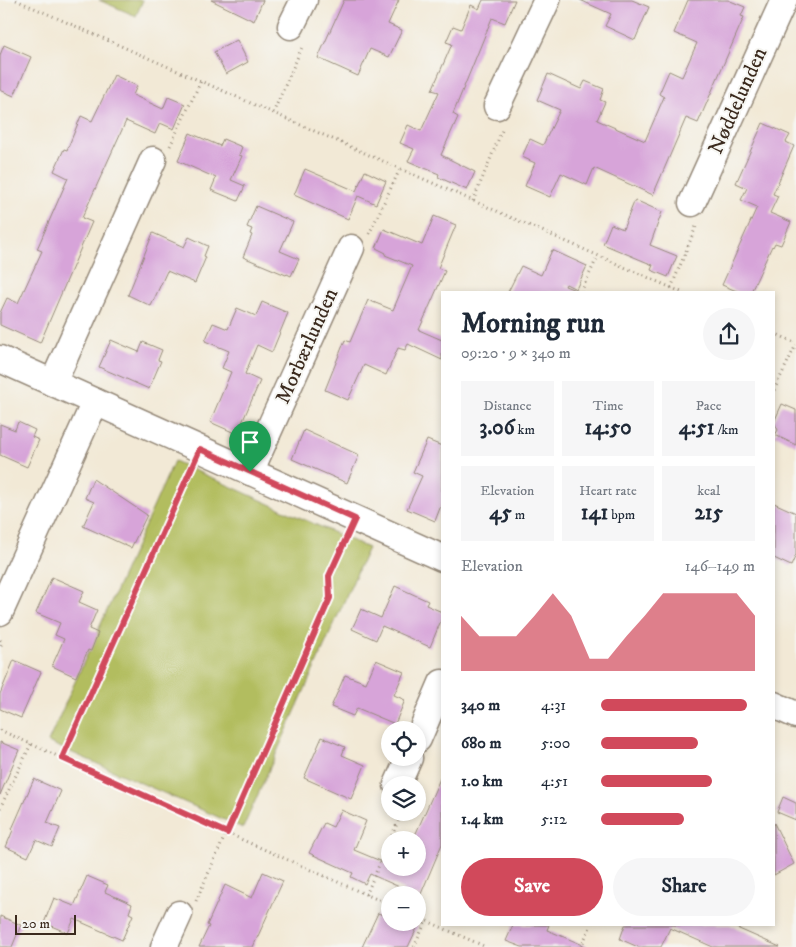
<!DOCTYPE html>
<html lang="en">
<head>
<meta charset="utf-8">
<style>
	:root { --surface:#fff; --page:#f6f6f7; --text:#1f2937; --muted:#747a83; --accent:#d1495b }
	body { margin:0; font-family:"IM FELL DW Pica",serif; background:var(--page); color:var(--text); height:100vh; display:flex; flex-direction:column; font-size:19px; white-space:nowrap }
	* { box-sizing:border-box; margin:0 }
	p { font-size:16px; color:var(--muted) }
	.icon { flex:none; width:28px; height:28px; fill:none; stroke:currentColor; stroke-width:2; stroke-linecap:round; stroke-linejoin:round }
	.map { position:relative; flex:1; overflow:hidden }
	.panel { position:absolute; left:441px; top:291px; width:334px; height:635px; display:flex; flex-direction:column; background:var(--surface); border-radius:0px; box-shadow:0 2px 8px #0003 }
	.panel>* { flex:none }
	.controls { position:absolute; left:381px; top:721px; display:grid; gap:10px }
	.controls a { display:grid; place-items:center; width:45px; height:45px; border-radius:50%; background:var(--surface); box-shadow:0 2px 8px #0003; font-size:25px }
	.scale { position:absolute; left:15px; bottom:12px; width:61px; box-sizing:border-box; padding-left:5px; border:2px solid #3b2a1e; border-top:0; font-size:14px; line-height:18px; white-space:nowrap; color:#3b2a1e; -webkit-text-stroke:4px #f6f6f2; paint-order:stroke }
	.pin { position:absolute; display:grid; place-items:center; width:42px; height:42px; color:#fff; margin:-51px -21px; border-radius:50% 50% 50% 0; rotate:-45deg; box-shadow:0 0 5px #0007 }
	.pin .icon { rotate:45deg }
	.round { display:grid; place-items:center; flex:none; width:52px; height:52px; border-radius:26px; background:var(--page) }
	.headline { display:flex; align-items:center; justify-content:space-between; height:85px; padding:0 20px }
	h1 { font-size:28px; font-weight:700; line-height:38px }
	.metrics { display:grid; grid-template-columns:repeat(3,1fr); gap:8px; height:85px; padding:5px 20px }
	.metrics div { display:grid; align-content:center; border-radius:0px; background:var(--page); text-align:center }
	.metrics b { font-size:21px; font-weight:700 }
	.metrics small { font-size:14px; font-weight:400 }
	.metrics p { font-size:14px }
	.chart { height:140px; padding:10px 20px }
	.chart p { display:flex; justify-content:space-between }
	.chart svg { width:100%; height:90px; margin-top:5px; fill:var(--accent); opacity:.7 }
	.cta { display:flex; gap:10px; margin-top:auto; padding:10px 20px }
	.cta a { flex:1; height:58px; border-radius:30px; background:var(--accent); color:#fff; font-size:20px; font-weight:700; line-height:58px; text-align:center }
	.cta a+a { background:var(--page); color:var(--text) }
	ul { padding:0 20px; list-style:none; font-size:16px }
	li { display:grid; grid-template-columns:80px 60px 1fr; align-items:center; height:38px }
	li i { height:12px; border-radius:6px; background:var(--accent) }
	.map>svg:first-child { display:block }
</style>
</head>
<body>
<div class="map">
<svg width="796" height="947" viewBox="0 0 796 947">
	<rect width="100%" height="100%" fill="#f6f6f2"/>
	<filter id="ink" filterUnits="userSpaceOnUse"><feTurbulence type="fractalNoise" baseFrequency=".02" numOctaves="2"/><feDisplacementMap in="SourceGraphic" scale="10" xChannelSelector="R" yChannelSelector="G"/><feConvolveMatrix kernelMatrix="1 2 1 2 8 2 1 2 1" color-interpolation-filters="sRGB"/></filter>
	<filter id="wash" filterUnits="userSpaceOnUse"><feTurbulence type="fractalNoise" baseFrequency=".0096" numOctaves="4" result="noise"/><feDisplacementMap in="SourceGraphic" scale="20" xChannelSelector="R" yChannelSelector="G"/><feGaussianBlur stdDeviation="1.12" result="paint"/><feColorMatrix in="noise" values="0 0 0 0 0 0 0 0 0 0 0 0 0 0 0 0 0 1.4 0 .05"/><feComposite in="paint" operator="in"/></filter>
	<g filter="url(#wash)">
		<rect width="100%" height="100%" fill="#f2e9d6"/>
		<g fill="#b2bd5f" stroke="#76743e">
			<path d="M99,0H143L136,16Z"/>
			<path d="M174,461L368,548L243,828L48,742Z"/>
		</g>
		<g id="blocks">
			<g fill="#d7a4d9">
				<path d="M211,0H263L254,21Z"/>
				<path d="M344,0H399L388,24L402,30L389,57L370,49L358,76L318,58Z"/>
				<path d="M483,0H515L505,23L492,18L453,114L458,117L441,155L475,172L467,190L438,177L439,174L408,161L414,149L400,143L408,125L421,131L439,92L432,90L452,44L446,42L453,26L461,29L471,5L479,9Z"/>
				<path d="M580,0H632L649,7L635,40L605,26L611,14Z"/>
				<path d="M688,0H728L745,7L741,16L744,17L698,123L686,118L653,195L594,168L587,185L561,173L550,197L525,186L535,163L522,157L530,139L543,145L560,110L537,100L548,74L581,89L585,81L604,89L600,100L605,102L597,120L645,141L664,97L659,94L669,71L682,77L697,43L674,33Z"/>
				<path d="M237,40L248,62L226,74L214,52Z"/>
				<path d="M4,45L31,57L14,96L0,90V55Z"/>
				<path d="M114,75L137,86L133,95L163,109L168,97L185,104L174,129L160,123L155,134L126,121L82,218L92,222L40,343L0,325V313L7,298L18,303L42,251L37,249L68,178L54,171L64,149L67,150L81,116L92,121Z"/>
				<path d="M763,123L790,135L786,142L794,146L773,194L778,196L770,213L791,222L781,245L775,243L773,247L772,246L751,292H739L722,285L757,207L741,200L747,188L736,183Z"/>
				<path d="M190,133L220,146L223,139L242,147L239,155L242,156L231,180L245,186L238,201L211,190L216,178L178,161Z"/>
				<path d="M305,169L356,191L365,171L386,181L376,204L358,196L348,219L294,195Z"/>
				<path d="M635,200L662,212L650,245L677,256L668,277L651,270L653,265L603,244L611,224L623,229Z"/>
				<path d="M256,206L293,222L280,251L299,259L291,276L287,274L286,275L243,257L252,235L250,234L252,229L247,227Z"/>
				<path d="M434,216L456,225L438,268L445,271L419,330L442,340V360L408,344L405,350L398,348L386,375L364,365L348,400L325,390L345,340L350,342L368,300L393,310L412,266L385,255L386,253L376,248L384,229L422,245Z"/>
				<path d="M153,233L184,247L189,237L208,246L204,256L206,257L195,283L167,271L151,306L128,295Z"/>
				<path d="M552,250L587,266L576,289L566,284L565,286L580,292H508L521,266L541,275Z"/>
				<path d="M262,302L288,313L272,352L257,345L245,374L260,381L237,434L210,422L231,372L222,368L229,351L205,341L213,323L228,329L237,308L256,316Z"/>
				<path d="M111,340L139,352L143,342L162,350L158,360L161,361L149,389L99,367Z"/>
				<path d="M782,404L796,410V445L775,435L778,430L774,422Z"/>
				<path d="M18,422L35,430L32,437L39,440L27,467L0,455V424L15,430Z"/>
				<path d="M304,430L359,455L347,483L292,459Z"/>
				<path d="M427,440L442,446V503L435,521L407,509L422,476L413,472Z"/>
				<path d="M93,479L147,515L131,548L83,526L94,502L85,498Z"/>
				<path d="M774,503L796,513V555L791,566L774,558Z"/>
				<path d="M52,577L84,591L79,602L97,610L89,629L98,633L91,651L88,650L76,677L52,666L64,639L55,635L60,623L36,613Z"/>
				<path d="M395,586L428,601L426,605L442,612V618L430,647L382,626L376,640L352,629L361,609L381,618Z"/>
				<path d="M14,660L41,672L21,718L0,709V694Z"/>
				<path d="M376,660L404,672L394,695L405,700L395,724L357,708L353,716L331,707L345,675L366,683Z"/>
				<path d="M322,737L345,747L342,755L365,765L351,799L304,778Z"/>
				<path d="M0,742L19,750L0,795Z"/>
				<path d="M442,774V844L418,901V895H401L404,889L370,874L365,884L351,877L353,873L309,853L324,823L333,827L341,810L366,821L354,850L390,865V868L401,869V868H418V840H413Z"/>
				<path d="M34,779L61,791L47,823L60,828L52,847L36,840L28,857L6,847L13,830L12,829Z"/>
				<path d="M783,797L796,803V820L777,812Z"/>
				<path d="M774,823L794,864L774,875Z"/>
				<path d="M263,872L283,881L253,947H199L209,926L207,925L225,885L252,898Z"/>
				<path d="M87,876L108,885L105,892L132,904L129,913L133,915L122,940L74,919L68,933L44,923L54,898L74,906Z"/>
				<path d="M378,913L390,918V922H410L418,926L408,947H362Z"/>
				<path d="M0,916L21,925L12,947H0Z"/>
				<path d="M513,925H549L547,930L588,947H522L506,941Z"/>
				<path d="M625,925H730L780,947H713L670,928L661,947H638L620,939Z"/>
			</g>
		</g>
	</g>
	<g filter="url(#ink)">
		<use href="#blocks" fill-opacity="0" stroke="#968a7a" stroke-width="1"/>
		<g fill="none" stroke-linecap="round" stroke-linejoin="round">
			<g stroke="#968a7a" stroke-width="29">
				<g id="minor">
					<path d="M291,26L304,0"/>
					<path d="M497,106L547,0"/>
					<path d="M692,203L784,0"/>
					<path d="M0,359L442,558"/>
					<path d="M53,383L153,160"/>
					<path d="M250,472L351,248"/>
					<path d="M0,612L95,402"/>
					<path d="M774,705L796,715"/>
					<path d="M418,739L442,683"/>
					<path d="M397,785L409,758"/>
					<path d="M164,947L179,914"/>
				</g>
			</g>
			<g stroke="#968a7a" stroke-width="3" stroke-dasharray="1 4" stroke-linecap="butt">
				<path d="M16,0L681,292"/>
				<path d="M273,113L303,45"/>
				<path d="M170,146L201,81"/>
				<path d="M473,201L503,128"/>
				<path d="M369,234L400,169"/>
				<path d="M671,288L697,224"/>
				<path d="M581,292L598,256"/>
				<path d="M774,333L796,343"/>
				<path d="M774,390L796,345"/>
				<path d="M0,640L2,643L0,647"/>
				<path d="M0,730L227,833L390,905"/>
				<path d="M61,758L192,469"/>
				<path d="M0,808L31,744"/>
				<path d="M366,895L400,817L397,812"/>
				<path d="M196,901L330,599L329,576L345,540"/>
				<path d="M418,917L486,947"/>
				<path d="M414,947L426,921"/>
				<path d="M581,947L591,925"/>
			</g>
			<use href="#minor" stroke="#fff" stroke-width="26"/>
		</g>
	</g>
	<g fill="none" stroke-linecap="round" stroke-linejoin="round" filter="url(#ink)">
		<g stroke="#fff" stroke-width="10">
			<path id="route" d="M200,449L355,519L329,576L330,598L227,833L62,758Z"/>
		</g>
		<use href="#route" stroke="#d1495b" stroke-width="6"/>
	</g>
	<g text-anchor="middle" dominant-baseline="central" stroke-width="4" stroke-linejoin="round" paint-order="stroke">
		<g font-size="21" fill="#3b2a1e" stroke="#f6f6f2">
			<text transform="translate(738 101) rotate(-66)">Nøddelunden</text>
			<text transform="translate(307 346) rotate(-66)">Morbærlunden</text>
		</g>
	</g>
</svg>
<div class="controls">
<a><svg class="icon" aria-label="locate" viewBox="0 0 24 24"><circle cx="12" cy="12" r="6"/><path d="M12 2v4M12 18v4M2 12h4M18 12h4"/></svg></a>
<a><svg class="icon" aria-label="layers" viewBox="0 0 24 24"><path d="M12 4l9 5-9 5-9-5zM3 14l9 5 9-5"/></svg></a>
<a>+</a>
<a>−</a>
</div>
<div class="scale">20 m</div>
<div class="pin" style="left:250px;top:472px;background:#1e9e55"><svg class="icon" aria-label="arrive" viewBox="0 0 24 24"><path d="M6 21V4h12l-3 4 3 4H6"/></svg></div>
<section class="panel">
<div class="headline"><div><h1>Morning run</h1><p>09:20 · 9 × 340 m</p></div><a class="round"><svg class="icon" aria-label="share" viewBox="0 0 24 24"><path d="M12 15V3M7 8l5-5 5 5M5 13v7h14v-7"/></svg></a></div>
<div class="metrics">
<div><p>Distance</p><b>3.06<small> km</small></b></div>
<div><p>Time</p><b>14:50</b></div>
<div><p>Pace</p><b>4:51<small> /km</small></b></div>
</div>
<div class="metrics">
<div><p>Elevation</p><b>45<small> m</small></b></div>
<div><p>Heart rate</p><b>141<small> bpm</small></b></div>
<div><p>kcal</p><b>215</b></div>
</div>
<div class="chart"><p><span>Elevation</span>146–149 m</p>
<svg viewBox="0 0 160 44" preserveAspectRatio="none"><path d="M0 44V17L10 27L20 27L30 27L40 17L50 6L60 17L70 38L80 38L90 27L100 17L110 6L120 6L130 6L140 6L150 6L160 17V44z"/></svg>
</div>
<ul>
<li><b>340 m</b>4:31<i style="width:95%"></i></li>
<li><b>680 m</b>5:00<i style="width:63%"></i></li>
<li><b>1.0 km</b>4:51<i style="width:72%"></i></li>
<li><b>1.4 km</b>5:12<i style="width:54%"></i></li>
</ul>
<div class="cta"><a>Save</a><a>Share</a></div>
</section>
</div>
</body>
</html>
